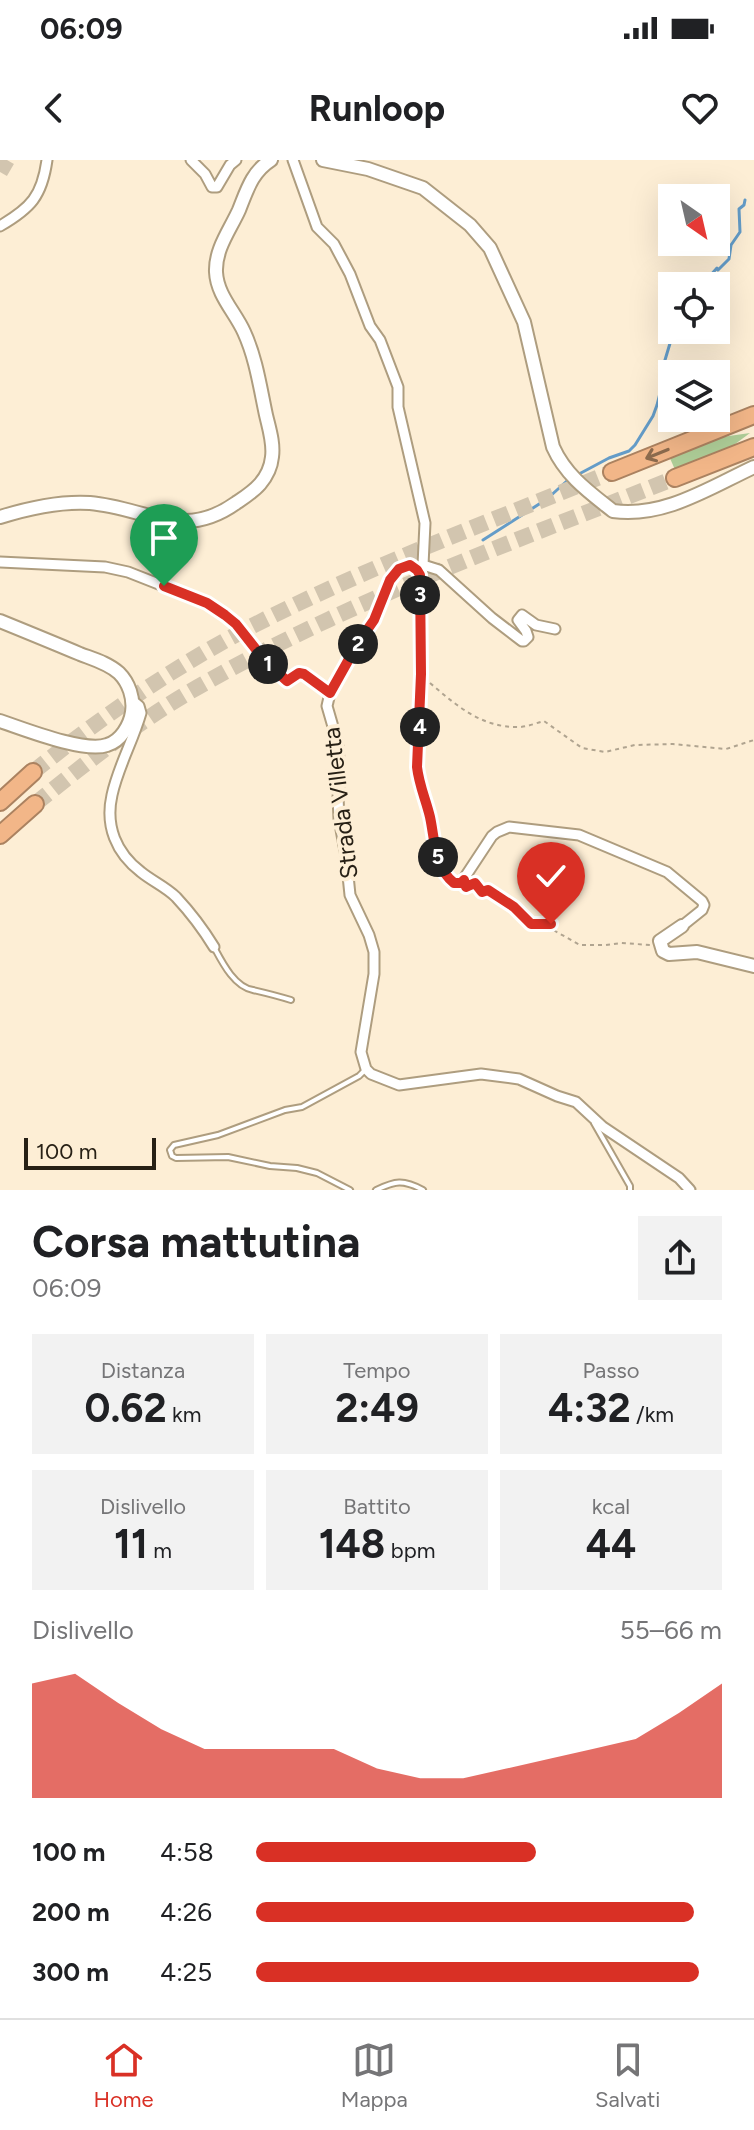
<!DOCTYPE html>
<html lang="it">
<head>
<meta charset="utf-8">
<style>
	:root { --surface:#fff; --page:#f2f2f2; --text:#202124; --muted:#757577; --line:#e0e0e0; --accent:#d93025 }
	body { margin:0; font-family:Figtree,sans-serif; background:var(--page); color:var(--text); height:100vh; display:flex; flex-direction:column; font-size:30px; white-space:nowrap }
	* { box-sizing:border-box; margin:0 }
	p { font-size:26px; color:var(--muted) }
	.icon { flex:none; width:44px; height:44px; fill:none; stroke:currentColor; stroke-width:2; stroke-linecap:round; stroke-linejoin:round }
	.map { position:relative; height:1030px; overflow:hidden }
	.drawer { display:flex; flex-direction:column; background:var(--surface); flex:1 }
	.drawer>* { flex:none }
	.needle { width:52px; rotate:146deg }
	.buttons { position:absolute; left:658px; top:24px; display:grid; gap:16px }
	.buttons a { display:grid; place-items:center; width:72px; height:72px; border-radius:0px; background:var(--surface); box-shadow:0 8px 32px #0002; font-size:40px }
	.scale { position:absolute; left:24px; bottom:20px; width:132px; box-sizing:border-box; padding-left:8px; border:4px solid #272015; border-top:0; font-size:22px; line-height:28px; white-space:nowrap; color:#272015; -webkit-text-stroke:6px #fdeed5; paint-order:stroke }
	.pin { position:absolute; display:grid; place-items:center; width:68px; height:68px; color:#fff; margin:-82px -34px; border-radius:50% 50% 50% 0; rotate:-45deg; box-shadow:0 0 8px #0007 }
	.pin .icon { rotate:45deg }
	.km { position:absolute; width:40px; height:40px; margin:-20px; border-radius:50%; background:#222; color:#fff; font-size:22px; line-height:40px; text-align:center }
	.round { display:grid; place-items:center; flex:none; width:84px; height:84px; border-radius:0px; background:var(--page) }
	.head { display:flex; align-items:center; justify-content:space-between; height:136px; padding:0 32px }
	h1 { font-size:44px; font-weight:700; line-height:60px }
	.metrics { display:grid; grid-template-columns:repeat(3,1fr); gap:12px; height:136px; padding:8px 32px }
	.metrics div { display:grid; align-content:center; border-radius:0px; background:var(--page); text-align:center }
	.metrics b { font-size:40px; font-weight:700 }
	.metrics small { font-size:22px; font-weight:400 }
	.metrics p { font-size:22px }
	.chart { height:224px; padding:16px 32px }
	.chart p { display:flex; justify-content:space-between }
	.chart svg { width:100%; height:144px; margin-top:8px; fill:var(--accent); opacity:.7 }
	ul { padding:0 32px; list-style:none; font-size:26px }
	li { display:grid; grid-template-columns:128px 96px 1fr; align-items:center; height:60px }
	li i { height:20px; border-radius:10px; background:var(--accent) }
	.status { display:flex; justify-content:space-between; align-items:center; height:56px; padding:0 40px; background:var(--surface); direction:ltr }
	.status svg { height:22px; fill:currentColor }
	header { display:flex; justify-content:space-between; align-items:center; height:104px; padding:0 32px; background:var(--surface); font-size:36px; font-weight:700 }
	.tab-bar { display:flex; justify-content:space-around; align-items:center; height:112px; border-top:2px solid var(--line); background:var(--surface); font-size:22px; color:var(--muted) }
	.tab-bar a { display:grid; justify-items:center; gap:4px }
	.tab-bar .current { color:var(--accent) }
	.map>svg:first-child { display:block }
</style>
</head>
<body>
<div class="status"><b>06:09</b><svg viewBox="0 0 49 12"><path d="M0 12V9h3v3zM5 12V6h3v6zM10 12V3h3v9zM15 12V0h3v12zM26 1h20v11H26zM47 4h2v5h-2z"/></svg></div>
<header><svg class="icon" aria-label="back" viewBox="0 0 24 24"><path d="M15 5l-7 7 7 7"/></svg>Runloop<svg class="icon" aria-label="heart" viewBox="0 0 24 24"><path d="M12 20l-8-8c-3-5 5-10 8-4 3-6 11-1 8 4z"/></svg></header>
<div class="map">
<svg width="754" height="1030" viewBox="0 0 754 1030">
	<rect width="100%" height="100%" fill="#fdeed5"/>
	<path fill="#aecd97" d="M750,273L723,293L676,312L669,296L715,278Z"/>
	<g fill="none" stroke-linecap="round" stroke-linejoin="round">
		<g stroke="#649cc8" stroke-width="3">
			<path d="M701,126L717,108L718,110L729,99L731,85L740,72L739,49L744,45L745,40"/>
			<path d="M579,314L609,298L629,291L635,285L653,256L657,245L663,221L662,210L674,170"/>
			<path d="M483,380L547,339L568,320"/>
		</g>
		<g stroke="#d2c5af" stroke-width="16" stroke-dasharray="16 8" stroke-linecap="butt">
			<path d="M0,12L7,0"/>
			<path d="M33,612C105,554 182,501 266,459C378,403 496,359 612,312"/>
			<path d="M35,644C87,602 140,560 198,527C349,440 514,382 675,318"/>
		</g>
		<g stroke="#ae9d7f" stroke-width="8">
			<g id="lane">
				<path d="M215,789C223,804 235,827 253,830C266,833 278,836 291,840"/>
				<path d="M594,963L630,1026V1030"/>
				<path d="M350,1030L317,1013L297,1008L270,1006L228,997L176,998L172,996L170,990L174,985L218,975L285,950L302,947L359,916L364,911"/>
				<path d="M376,1030C395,1021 403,1019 423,1030"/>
			</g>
		</g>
		<g stroke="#ae9d7f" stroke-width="13">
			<g id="street">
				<path d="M191,0L205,14L212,27H217L230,5L236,0"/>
				<path d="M293,0L317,67L334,84L350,114L370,166L380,180L398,227V247L425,363L423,405L417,410"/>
				<path d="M0,66C31,48 42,36 47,0"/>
				<path d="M0,402L105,407L128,412L189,436L207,443L225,455L236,464L266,502L287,521L299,513L304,514L330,533L327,546L338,584L340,618L338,637L339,659L346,696L350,735L369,775L374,792V814L361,892L366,909L371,914L399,925L481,914L519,919L557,936L576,942L603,967L679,1018L690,1030"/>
				<path d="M423,405L439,410L492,458L522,481H524L528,477L526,471L518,460L522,455L536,465L555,469"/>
				<path d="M421,514L417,607C419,625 425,639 429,656C435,678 434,703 451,721L461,723L492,676L497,672L509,667L579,675L667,712L702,741L704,745L702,750L682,766"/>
				<path d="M133,541L139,546L141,553C133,581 118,607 112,635C105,666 116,693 141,712C152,721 166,727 176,737C190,752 203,769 214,787"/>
			</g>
		</g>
		<g stroke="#ae9d7f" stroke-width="16">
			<g id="secondary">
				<path d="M323,0L368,9L423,28L470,65L490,88L524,162L553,287C566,316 589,332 613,351C664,358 709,328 754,307"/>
				<path d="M0,357C29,348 60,341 90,343C146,348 183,381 236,343C245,337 253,332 260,324C266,317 271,307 272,297C274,283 269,268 266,255C260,227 256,198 244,172C235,152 217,135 216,112C215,89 230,70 239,50C247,30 252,12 271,0"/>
				<path d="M0,461C27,472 54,483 80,494C93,499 108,503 119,513C129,523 134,538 132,552C130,565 121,581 107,585C84,593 24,569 0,561"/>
				<path d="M682,766L660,781L663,791L669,794L697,792L754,806"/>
			</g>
		</g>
		<g stroke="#ab8260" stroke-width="20">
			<g id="highway">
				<path d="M612,312L754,255"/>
				<path d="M675,318L754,287"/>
				<path d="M0,642L33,612"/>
				<path d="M0,675L35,644"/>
			</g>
		</g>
		<g stroke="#b0a490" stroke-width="2" stroke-dasharray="4 4" stroke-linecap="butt">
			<path d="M420,419L421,505"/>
			<path d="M430,523C457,546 482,568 519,567C527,567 536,563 544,561L582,588L605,592L635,585L673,584L726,589L754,580"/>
			<path d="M334,525L358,483L374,460L390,420L399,409L411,405"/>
			<path d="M471,725L475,723L482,732L488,730L506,741L531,764H551L555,771L580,785H606L621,783L651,785"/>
		</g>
		<use href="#lane" stroke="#fff" stroke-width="4"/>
		<use href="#street" stroke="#fff" stroke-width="9"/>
		<use href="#secondary" stroke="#fff" stroke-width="12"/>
		<use href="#highway" stroke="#f2b688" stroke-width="16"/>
	</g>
	<defs><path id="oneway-shaft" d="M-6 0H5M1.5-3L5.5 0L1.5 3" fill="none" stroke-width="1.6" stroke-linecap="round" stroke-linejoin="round" transform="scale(2)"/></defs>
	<use stroke="#8c6b4e" href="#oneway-shaft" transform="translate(657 294) rotate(158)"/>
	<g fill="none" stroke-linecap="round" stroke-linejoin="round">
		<g stroke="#fff" stroke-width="16">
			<path id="route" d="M164,426L207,443L225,455L236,464L266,502L287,521L299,513L304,514L330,533L358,483L374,460L390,420L399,409L410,405L417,410L420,415L421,514L417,607C419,625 426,640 430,657C435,680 434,707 454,723H461L464,720L466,727L475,723L482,732L488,730L514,747L531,764H551"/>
		</g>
		<use href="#route" stroke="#d93025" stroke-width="10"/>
	</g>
	<g text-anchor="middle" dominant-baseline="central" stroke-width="8" stroke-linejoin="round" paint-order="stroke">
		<g font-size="24" fill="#272015" stroke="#fdeed5">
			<text transform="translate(340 643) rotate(-97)">Strada Villetta</text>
		</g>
	</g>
</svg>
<div class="buttons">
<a><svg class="needle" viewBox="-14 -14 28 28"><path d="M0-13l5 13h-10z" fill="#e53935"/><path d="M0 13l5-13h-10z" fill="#757577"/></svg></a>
<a><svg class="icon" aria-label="locate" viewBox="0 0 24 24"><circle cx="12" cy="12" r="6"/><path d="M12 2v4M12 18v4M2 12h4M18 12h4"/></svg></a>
<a><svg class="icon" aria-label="layers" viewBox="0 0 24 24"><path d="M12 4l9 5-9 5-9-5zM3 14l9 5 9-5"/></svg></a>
</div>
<div class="scale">100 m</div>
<div class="pin" style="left:164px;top:426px;background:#1e9e55"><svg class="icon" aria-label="arrive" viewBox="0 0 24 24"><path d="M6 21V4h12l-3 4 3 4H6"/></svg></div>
<div class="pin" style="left:551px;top:764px;background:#d93025"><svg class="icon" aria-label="check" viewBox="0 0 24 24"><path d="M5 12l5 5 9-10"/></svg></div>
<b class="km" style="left:268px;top:504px">1</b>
<b class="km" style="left:358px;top:484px">2</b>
<b class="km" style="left:420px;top:435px">3</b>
<b class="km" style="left:420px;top:567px">4</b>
<b class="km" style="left:438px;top:697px">5</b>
</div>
<section class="drawer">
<div class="head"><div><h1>Corsa mattutina</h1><p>06:09</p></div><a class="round"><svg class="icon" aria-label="share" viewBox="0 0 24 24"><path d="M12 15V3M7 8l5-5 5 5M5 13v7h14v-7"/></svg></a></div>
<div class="metrics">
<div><p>Distanza</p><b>0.62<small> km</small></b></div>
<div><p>Tempo</p><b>2:49</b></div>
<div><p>Passo</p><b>4:32<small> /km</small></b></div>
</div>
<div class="metrics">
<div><p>Dislivello</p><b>11<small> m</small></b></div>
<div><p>Battito</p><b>148<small> bpm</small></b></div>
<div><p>kcal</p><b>44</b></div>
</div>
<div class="chart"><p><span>Dislivello</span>55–66 m</p>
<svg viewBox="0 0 160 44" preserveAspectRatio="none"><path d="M0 44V9L10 6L20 15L30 23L40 29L50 29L60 29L70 29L80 35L90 38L100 38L110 35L120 32L130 29L140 26L150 18L160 9V44z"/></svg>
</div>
<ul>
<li><b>100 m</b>4:58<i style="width:60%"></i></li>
<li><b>200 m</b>4:26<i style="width:94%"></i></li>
<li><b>300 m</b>4:25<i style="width:95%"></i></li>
</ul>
</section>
<nav class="tab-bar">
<a class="current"><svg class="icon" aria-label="home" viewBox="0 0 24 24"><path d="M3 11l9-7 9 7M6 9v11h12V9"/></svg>Home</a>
<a><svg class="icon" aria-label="map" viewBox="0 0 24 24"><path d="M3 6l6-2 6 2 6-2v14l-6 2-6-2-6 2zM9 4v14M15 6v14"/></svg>Mappa</a>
<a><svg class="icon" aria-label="saved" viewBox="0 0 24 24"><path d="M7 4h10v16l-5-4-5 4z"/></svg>Salvati</a>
</nav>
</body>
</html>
